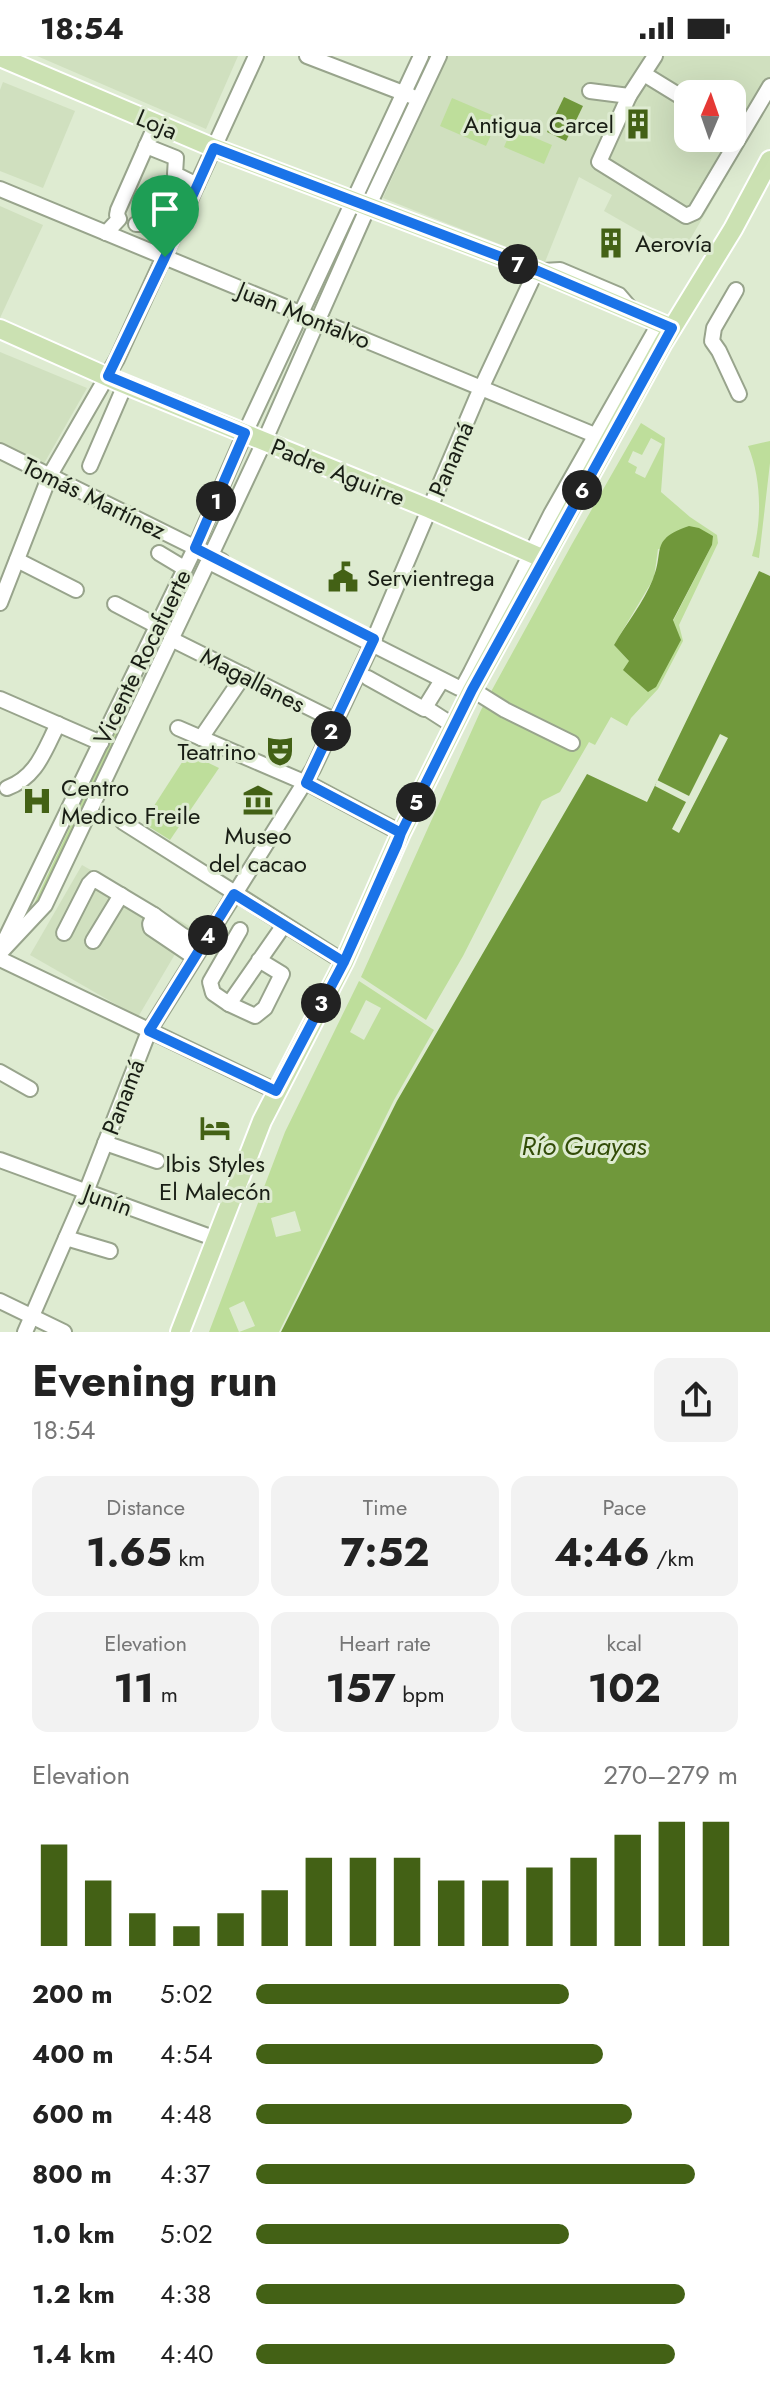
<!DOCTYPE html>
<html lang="en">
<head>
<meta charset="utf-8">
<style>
	:root { --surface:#fff; --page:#f2f2f2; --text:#222; --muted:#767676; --accent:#436115 }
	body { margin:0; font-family:Jost,sans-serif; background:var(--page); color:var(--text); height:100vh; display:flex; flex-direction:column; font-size:30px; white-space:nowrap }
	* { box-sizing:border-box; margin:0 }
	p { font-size:26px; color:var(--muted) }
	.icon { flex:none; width:44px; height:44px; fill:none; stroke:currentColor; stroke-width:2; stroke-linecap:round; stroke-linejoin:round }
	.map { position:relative; height:1276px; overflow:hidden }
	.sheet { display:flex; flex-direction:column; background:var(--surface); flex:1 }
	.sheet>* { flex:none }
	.needle { width:52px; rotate:2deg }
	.fabs { position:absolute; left:674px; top:24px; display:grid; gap:16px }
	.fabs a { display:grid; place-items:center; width:72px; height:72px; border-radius:16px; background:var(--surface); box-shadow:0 8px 32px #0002; font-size:40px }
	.pin { position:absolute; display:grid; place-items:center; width:68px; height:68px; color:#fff; margin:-82px -34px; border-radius:50% 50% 50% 0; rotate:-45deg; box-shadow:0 0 8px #0007 }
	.pin .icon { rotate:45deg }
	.km { position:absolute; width:40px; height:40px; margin:-20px; border-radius:50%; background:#222; color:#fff; font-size:22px; line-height:40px; text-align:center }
	.round { display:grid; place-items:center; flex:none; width:84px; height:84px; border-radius:16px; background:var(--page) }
	.headline { display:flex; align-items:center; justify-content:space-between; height:136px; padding:0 32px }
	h1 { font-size:44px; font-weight:700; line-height:60px }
	.stats { display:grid; grid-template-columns:repeat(3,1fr); gap:12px; height:136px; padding:8px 32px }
	.stats div { display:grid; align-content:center; border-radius:16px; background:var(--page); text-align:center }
	.stats b { font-size:40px; font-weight:700 }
	.stats small { font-size:22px; font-weight:400 }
	.stats p { font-size:22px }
	.chart { height:224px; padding:16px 32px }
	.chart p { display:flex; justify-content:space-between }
	.chart svg { width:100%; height:144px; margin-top:8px; stroke:var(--accent); stroke-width:6 }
	ul { padding:0 32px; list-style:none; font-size:26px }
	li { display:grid; grid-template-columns:128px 96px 1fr; align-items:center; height:60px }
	li i { height:20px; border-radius:10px; background:var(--accent) }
	.status { display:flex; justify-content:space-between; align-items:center; height:56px; padding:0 40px; background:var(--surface); direction:ltr }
	.status svg { height:22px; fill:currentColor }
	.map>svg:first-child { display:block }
</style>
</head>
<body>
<div class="status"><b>18:54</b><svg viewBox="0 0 49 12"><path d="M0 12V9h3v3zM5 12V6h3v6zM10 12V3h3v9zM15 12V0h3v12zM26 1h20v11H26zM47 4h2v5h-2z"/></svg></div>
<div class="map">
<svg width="770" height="1276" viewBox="0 0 770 1276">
	<rect width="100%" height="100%" fill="#deebd1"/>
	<g fill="#d0e0bf" fill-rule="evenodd">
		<path d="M37,0H238L206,73Z"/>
		<path d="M448,0H770V46L681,199L604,155L612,139L579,121L545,206L383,142ZM688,38H732V82H688Z"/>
		<path d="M3,26L75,55L43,132L0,115V34Z"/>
		<path d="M0,150L43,169L0,262Z"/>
		<path d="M0,296L87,332L42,411L0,391Z"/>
		<path d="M82,809L191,871L138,961L30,899Z"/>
	</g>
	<g fill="#bede9b" fill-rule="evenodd">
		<path d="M452,42L499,62L486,90L440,70Z"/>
		<path d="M512,72L552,89L544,108L504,91Z"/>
		<path d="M641,367L665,382L661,436L690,461L717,479L718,487L679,569L683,585L658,633L631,662L627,670L611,661L595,689L589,686L560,736L542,745L463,900L426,964L361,921L481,654L572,488ZM651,382L662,388L645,422L635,417L637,411L628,406L633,395L642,399ZM712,489L673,565L629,605L614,589L654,522L658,493Z"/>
		<path d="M770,385V407L759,502L752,500C762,466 762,424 748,390Z"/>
		<path d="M138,625L143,628L40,847L29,859Z"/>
		<path d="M188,697L219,712L170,784L143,767Z"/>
		<path d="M359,925L434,974L394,1044L279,1276H209L285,1076ZM366,944L381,952L364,984L350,976ZM295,1155L301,1175L276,1181L271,1162ZM244,1245L255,1270L239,1276L229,1252Z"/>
	</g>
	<g fill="#70983b">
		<path d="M564,41L583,50L566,85L547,76Z"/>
		<path d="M689,470L699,472L713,480L712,489L673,564L681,584L656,631L648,636L623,614L629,605L614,589C626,568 644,546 653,523C665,494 649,484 689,470Z"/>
		<path d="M759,515L770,520V1276H281L397,1045L587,718L647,746Z"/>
	</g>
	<path fill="#deebd1" d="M720,678L728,682L679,777L672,773L686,746L655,730L657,724L689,740Z"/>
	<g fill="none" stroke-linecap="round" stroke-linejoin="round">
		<g stroke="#98a48c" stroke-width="18">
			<g id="minor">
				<path d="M307,0L411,40"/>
				<path d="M644,18L688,45"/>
				<path d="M590,35L629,40L655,0"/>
				<path d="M629,40L599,106L686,160L695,156L770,30"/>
				<path d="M146,90L176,102L175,118L197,129"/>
				<path d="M0,133L602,382"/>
				<path d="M160,159L176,120"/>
				<path d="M136,168H143L160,159L179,169"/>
				<path d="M106,177L119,163L117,159L118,154L156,68"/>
				<path d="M543,215L560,214L619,239L631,253"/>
				<path d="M736,234L714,272L712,285L719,295L739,338"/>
				<path d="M0,395L222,505"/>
				<path d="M90,410L125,329"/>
				<path d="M159,497L184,512"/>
				<path d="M211,499L264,386L368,151L439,0"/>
				<path d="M17,504L76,534"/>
				<path d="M0,547L50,419L117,303L256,0"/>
				<path d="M115,548L157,570"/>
				<path d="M171,583L336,665"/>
				<path d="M368,622L424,653L442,624"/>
				<path d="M465,629L505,654L572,687"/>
				<path d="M0,643L101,687"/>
				<path d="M426,652L454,670"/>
				<path d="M178,672L313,730L401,777"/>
				<path d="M201,682L244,619"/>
				<path d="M7,732C37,721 44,695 58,668"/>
				<path d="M123,766L344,906"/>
				<path d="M154,859L150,868L151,872L194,901"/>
				<path d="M64,877L89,828L94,823L154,859L182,879L202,889"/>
				<path d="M93,885L121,839"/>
				<path d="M4,886L195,492L245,377L421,0"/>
				<path d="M0,897L45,849L207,508L211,507L459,632L464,629L471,616L551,458L655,275L672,272"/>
				<path d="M0,903L276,1035"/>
				<path d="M259,904L282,918L265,952L255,960L229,948L284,869"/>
				<path d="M229,948L213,937L210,926L240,874"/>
				<path d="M0,1016L30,1033"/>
				<path d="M105,1087L157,1105"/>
				<path d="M0,1104L216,1183"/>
				<path d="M66,1182L110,1195"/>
				<path d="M0,1245L64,1276"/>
				<path d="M25,1276L86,1136L149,975L313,713L372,588L477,341L536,215"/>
			</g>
		</g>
		<g stroke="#fff" stroke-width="22">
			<g id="major">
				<path d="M0,1L214,92L538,215L672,272"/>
				<path d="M0,273L119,326L430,453L544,503"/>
				<path d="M180,1276L262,1065L344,906L401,777L472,634L663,287L733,173L770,104"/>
			</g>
		</g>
		<use href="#minor" stroke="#fff" stroke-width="14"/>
		<use href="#major" stroke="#cbe1b2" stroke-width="18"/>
	</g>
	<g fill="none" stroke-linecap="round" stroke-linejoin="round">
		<g stroke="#fff" stroke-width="16">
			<path id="route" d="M165,201L108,320L245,377L195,492L374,583L306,727L401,777L344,906L276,1035L149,975L234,838L344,906L397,789L401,777L472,634L672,272L538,215L214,92L165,201"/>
		</g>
		<use href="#route" stroke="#1a73e8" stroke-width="10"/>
	</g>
	<defs>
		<g id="building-bare" transform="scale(2.4)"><path d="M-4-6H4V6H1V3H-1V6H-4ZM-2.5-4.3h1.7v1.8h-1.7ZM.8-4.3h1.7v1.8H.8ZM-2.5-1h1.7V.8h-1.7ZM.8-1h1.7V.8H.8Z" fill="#436115" stroke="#deebd1" stroke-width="2.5" paint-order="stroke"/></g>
		<g id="civic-bare" transform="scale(2.4)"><path d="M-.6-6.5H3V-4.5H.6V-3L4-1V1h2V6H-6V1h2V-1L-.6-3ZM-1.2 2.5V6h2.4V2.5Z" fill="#436115" stroke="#deebd1" stroke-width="2.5" paint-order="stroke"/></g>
		<g id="theatre-bare" transform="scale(2.4)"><path d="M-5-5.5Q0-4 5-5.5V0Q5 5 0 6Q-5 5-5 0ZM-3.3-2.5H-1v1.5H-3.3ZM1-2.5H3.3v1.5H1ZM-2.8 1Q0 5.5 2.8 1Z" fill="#436115" stroke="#deebd1" stroke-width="2.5" paint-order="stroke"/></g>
		<g id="museum-bare" transform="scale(2.4)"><path d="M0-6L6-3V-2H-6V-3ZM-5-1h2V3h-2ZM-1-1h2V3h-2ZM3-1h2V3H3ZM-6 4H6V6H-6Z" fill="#436115" stroke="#deebd1" stroke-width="2.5" paint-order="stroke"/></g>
		<g id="hospital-bare" transform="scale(2.4)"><path d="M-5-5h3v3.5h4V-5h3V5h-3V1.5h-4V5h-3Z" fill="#436115" stroke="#deebd1" stroke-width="2.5" paint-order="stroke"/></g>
		<g id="hotel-bare" transform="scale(2.4)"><path d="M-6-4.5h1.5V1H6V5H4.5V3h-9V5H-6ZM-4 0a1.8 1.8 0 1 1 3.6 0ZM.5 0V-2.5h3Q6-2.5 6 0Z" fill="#436115" stroke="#deebd1" stroke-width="2.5" paint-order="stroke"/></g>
	</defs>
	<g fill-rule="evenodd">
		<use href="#building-bare" x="638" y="68"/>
		<use href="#building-bare" x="611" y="187"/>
		<use href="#civic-bare" x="343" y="521"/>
		<use href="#theatre-bare" x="280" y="695"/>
		<use href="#museum-bare" x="258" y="744"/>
		<use href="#hospital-bare" x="37" y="745"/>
		<use href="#hotel-bare" x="215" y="1072"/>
	</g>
	<g text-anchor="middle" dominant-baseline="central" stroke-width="6" stroke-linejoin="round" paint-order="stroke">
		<g font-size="24" fill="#191e15" stroke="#deebd1">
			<text transform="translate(157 68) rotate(23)">Loja</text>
			<text transform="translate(304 259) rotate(22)">Juan Montalvo</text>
			<text transform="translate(451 403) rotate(-67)">Panamá</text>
			<text transform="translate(338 416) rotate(22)">Padre Aguirre</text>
			<text transform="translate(94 442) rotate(26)">Tomás Martínez</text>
			<text transform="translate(142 601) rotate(-64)">Vicente Rocafuerte</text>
			<text transform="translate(253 624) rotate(27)">Magallanes</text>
			<text transform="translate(123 1041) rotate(-69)">Panamá</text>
			<text transform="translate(108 1144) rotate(20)">Junín</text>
		</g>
		<g font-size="24" fill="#191e15" stroke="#deebd1" text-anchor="start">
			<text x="614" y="68" text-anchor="end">Antigua Carcel</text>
			<text x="635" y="187">Aerovía</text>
			<text x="367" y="521">Servientrega</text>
			<text x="256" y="695" text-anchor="end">Teatrino</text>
			<text x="61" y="731">Centro<tspan x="61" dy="28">Medico Freile</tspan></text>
			<text x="258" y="779" text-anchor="middle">Museo<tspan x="258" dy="28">del cacao</tspan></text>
			<text x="215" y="1107" text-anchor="middle">Ibis Styles<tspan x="215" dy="28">El Malecón</tspan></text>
		</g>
		<g font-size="26" font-style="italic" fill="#324c07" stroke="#deebd1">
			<text x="584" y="1090">Río Guayas</text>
		</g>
	</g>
</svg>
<div class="fabs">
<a><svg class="needle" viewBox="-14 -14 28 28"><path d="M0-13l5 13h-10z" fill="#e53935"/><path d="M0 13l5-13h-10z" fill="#767676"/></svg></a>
</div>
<div class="pin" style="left:165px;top:201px;background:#1e9e55"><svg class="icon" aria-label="arrive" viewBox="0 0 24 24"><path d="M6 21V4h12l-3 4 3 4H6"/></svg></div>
<b class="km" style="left:216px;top:445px">1</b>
<b class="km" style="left:331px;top:675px">2</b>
<b class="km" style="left:321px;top:947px">3</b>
<b class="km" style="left:208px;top:879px">4</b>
<b class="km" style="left:416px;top:746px">5</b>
<b class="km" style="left:582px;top:434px">6</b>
<b class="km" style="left:518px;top:208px">7</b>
</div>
<section class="sheet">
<div class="headline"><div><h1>Evening run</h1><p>18:54</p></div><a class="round"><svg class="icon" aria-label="share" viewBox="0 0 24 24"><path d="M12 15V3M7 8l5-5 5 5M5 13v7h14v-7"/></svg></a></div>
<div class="stats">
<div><p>Distance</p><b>1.65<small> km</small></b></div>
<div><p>Time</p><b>7:52</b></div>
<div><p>Pace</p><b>4:46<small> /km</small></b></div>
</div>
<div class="stats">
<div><p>Elevation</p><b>11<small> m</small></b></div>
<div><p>Heart rate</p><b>157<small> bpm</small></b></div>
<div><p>kcal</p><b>102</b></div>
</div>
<div class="chart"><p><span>Elevation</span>270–279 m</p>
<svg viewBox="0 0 160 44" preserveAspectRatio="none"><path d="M5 44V13M15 44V24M25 44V34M35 44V38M45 44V34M55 44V27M65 44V17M75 44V17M85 44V17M95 44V24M105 44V24M115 44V20M125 44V17M135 44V10M145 44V6M155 44V6"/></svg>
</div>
<ul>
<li><b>200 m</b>5:02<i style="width:65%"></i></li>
<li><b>400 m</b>4:54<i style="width:72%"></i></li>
<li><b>600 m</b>4:48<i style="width:78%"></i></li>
<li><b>800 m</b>4:37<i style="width:91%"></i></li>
<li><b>1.0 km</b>5:02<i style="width:65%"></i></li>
<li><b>1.2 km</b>4:38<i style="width:89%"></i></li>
<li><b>1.4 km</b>4:40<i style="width:87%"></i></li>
</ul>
</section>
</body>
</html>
